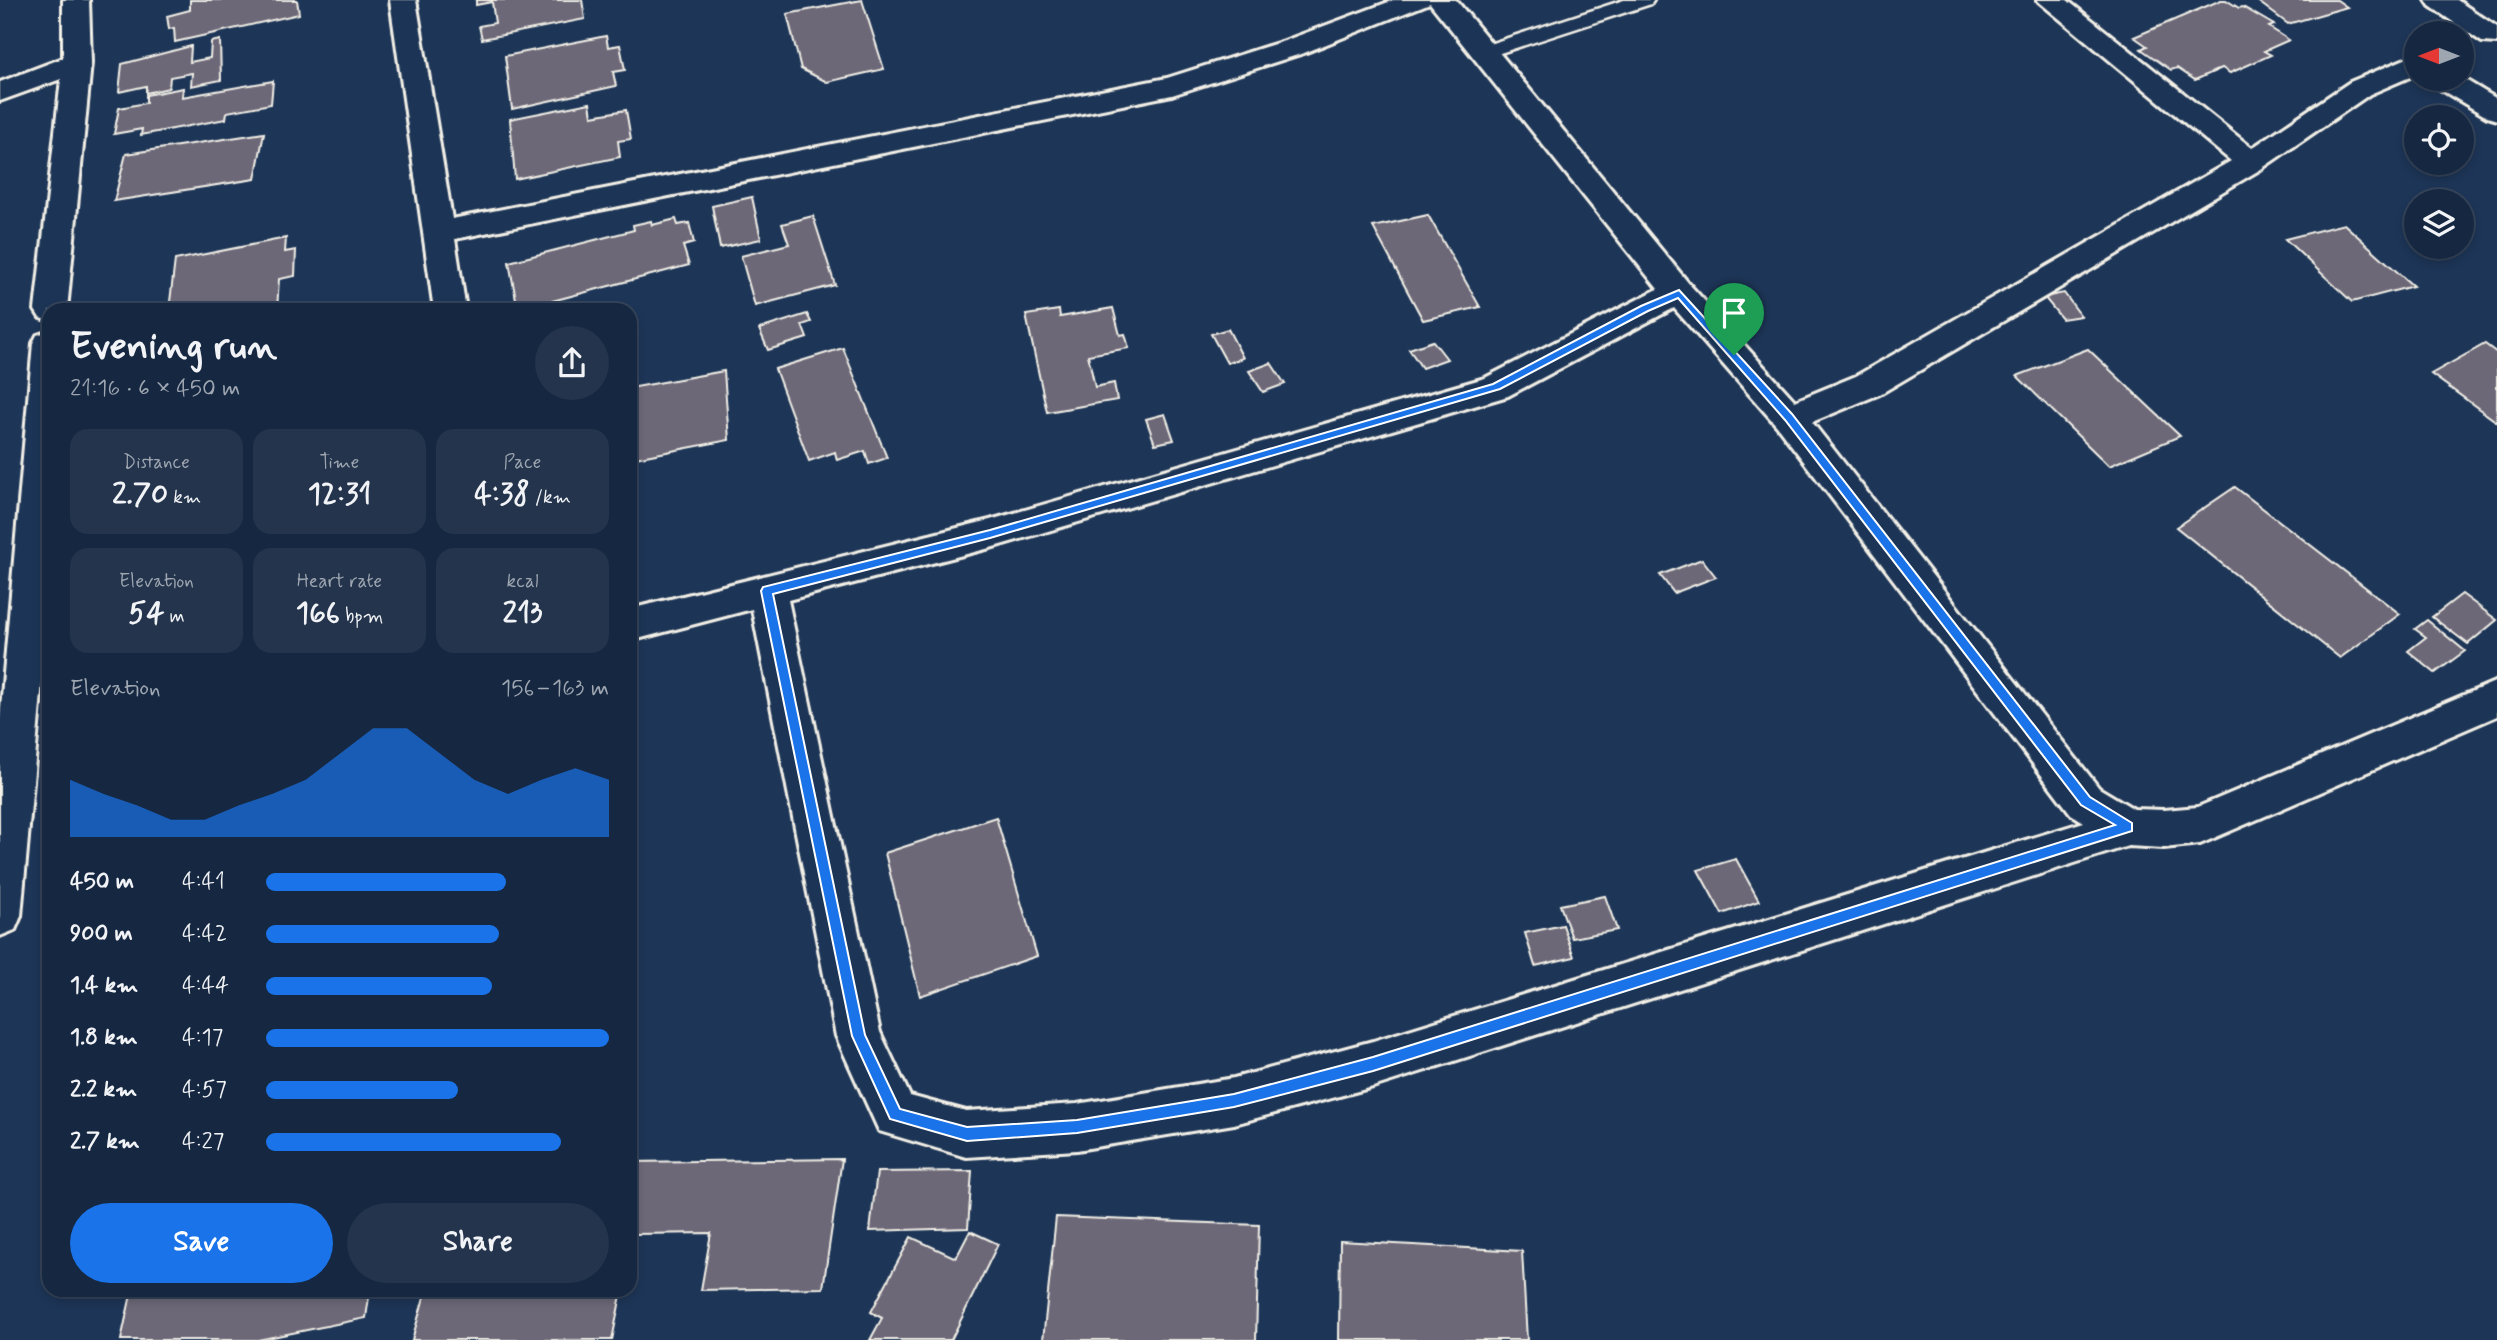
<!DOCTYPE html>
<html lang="en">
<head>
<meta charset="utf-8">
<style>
	:root { --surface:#162841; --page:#23344c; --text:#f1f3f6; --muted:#9ea6b1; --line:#35445a; --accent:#1a73e8 }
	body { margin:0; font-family:Mynerve,sans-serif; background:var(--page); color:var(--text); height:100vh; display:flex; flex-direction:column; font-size:26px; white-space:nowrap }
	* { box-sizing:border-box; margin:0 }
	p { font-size:23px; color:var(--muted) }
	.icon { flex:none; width:38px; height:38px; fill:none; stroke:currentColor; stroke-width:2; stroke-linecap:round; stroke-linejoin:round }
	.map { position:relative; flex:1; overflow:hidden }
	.drawer { position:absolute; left:42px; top:303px; width:595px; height:994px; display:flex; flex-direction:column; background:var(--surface); border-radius:21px; box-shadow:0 4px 10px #0003,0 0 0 2px var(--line) }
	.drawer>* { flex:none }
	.needle { width:46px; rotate:270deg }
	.fabs { position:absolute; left:2404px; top:21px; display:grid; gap:14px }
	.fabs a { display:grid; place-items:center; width:70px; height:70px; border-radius:50%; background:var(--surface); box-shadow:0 4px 10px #0003,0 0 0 2px var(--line); font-size:35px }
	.pin { position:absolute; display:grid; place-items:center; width:60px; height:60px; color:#fff; margin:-72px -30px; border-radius:50% 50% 50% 0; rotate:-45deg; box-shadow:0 0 7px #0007 }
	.pin .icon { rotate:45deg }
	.round { display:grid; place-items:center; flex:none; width:74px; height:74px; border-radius:37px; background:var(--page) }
	.head { display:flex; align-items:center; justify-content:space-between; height:119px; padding:0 28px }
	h1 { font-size:38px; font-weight:700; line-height:52px }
	.figures { display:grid; grid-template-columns:repeat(3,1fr); gap:10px; height:119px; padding:7px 28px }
	.figures div { display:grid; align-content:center; border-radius:18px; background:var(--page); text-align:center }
	.figures b { font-size:30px; font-weight:700 }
	.figures small { font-size:19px; font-weight:400 }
	.figures p { font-size:19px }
	.chart { height:196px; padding:14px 28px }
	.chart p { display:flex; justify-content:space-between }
	.chart svg { width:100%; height:126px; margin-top:7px; fill:var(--accent); opacity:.7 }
	.primary-button { display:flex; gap:14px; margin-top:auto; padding:14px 28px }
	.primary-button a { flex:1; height:80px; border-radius:42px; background:var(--accent); color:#fff; font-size:28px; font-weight:700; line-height:80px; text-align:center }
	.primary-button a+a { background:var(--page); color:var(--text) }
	ul { padding:0 28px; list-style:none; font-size:23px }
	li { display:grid; grid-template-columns:112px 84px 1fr; align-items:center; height:52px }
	li i { height:18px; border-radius:9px; background:var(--accent) }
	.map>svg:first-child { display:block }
</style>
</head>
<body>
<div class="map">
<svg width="2497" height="1340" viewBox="0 0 2497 1340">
	<rect width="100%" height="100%" fill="#1d3557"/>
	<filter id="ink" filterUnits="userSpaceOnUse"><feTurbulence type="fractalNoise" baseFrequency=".0143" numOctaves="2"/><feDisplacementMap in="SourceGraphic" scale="14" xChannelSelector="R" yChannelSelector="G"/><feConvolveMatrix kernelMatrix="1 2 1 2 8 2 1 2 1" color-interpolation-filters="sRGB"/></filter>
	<g filter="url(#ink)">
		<g fill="#6c6778" stroke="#f4f1e8" stroke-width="2">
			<path d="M190,0H297L299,14L175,42L174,28L169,29L167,16L190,10Z"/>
			<path d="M476,0H582L585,19L482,39L479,26L495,23L492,2L476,5Z"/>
			<path d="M862,0L884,69L827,82L801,69L787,14Z"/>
			<path d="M2221,0H2226L2239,8L2243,7L2274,25L2269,27L2289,40L2264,51L2271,55L2230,73L2222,68L2195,80L2177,68L2171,70L2141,49L2147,46L2134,37Z"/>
			<path d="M2256,0H2337L2347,7L2288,24Z"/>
			<path d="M606,36L608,47L620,45L625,70L613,72L616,86L512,109L505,56Z"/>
			<path d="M220,40L221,80L191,86L192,73L170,77L169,88L146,93V86L119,92L122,64L191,46L190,62L210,58L211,42Z"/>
			<path d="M273,81L271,104L227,112L226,119L141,135L142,129L114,134L119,108L146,103V95L183,88L182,97Z"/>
			<path d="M590,103L592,116L626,110L631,139L618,141L620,157L515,179L510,119Z"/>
			<path d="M264,133L255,179L114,201L126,154Z"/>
			<path d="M752,197L761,239L720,248L712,206Z"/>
			<path d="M1428,215L1480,307L1423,320L1373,227Z"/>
			<path d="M813,216L835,285L755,306L741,256L789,244L782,224Z"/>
			<path d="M676,219L678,225L689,223L694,243L683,246L689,265L518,310L509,262L634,230L633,225L651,221L652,225Z"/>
			<path d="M2344,224L2413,286L2352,302L2285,239Z"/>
			<path d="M286,238L285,252L296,250L295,276L279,279L277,310H169L175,260Z"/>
			<path d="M2064,293L2081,316L2062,319L2044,297Z"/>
			<path d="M1113,308L1120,335L1125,334L1129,348L1088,355L1095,387L1114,383L1117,400L1047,412L1026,315L1059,310L1060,317Z"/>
			<path d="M807,314L811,322L802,325L807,338L768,350L759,329Z"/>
			<path d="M1228,329L1243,358L1227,363L1211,334Z"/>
			<path d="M1433,341L1447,359L1422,368L1409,349Z"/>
			<path d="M2485,344L2497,353V422L2431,374Z"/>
			<path d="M843,348L887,458L869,464L865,451L837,460L835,452L809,461L775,369Z"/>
			<path d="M2088,349L2180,436L2109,466L2017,376Z"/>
			<path d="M1271,363L1285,384L1263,392L1249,371Z"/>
			<path d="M724,371L729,440L630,459V388Z"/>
			<path d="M1165,414L1174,440L1155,444L1146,419Z"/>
			<path d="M2235,487L2400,614L2340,658L2176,527Z"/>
			<path d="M1702,559L1716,577L1674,593L1660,575Z"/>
			<path d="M2462,594L2497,620L2468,644L2432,617Z"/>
			<path d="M2427,620L2465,651L2435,673L2408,651L2426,637L2415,629Z"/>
			<path d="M996,817L1037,956L920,996L885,853Z"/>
			<path d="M1736,859L1759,901L1722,914L1698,870Z"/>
			<path d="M1605,896L1617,930L1572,938L1560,905Z"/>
			<path d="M1563,925L1574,957L1535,966L1525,933Z"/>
			<path d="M842,1159L823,1288L701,1290L711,1233L634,1234L630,1254V1162Z"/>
			<path d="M972,1171L968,1228L870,1231L877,1172Z"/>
			<path d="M1056,1217L1259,1225L1256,1340H1043Z"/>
			<path d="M970,1231L998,1244L951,1340H870L882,1318L871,1312L911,1237L956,1258Z"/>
			<path d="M1340,1241L1522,1251L1527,1340H1339Z"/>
			<path d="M132,1290H370L366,1318L258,1340H121Z"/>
			<path d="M426,1290H622L612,1340H412Z"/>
		</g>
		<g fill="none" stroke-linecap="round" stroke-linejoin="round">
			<g stroke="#f4f1e8" stroke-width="5">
				<path id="lane" d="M1624,0H1654L1651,4L1491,56H1477L1474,52L1477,48Z"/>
			</g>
			<g stroke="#f4f1e8" stroke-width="6">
				<g id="street">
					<path d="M63,0H89L91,63L67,310H49V321L40,318L35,310L61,79L0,101V82L63,58Z"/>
					<path d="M390,0H416L452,219L1167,78L1284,41L1394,0H1456L1690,285L1795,401L1856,376L2231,161L2037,0H2067L2252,148L2350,82L2417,54V74L2370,94L2261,169L1880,394L1812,422L2099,788L2134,809L2164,810L2198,807L2497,681V716L2200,844L2164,848L2128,846L1373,1087L1234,1124L1077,1150L966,1157L879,1131L836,1036L752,609L630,641V609L990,520L1485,378L1658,289L1430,3L1304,53L1172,95L455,239L466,310H434ZM1674,308L1777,426L2071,814L2084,822L1373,1041L1234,1078L1077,1104L966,1111L910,1096L880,1032L788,600L990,548L1508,396Z"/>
					<path d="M2426,0H2457L2497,27V43L2482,42L2430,6Z"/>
					<path d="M2462,78L2497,99V120L2487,117L2433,85L2429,79Z"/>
					<path d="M49,331V603L21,916L15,930L0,936V719L33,343L37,335Z"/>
				</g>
			</g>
			<use href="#lane" fill="#1d3557" fill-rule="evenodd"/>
			<use href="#street" fill="#1d3557" fill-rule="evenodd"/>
		</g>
	</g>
	<path fill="#1a73e8" stroke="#fff" stroke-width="2" fill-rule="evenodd" d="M1679,290L1792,414L2090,797L2132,823V831L1373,1071L1234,1107L1077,1133L967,1141L890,1119L852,1036L761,591L763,587L990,530L1493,384L1641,306ZM1678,298L1785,420L2081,805L2115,825L1373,1057L1234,1094L1077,1120L967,1127L900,1109L865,1035L773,594L990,538L1500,389L1648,311Z"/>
</svg>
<div class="fabs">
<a><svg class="needle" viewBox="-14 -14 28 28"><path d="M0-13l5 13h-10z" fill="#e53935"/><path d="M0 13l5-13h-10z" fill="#9ea6b1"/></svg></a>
<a><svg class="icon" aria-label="locate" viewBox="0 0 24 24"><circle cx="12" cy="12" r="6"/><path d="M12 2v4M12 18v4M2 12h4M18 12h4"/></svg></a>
<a><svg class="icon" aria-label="layers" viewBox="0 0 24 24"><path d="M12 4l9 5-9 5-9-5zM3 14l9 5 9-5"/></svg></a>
</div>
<div class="pin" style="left:1734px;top:355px;background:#1e9e55"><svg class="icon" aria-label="arrive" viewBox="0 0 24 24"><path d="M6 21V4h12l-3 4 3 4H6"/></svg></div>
<section class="drawer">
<div class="head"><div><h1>Evening run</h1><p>21:16 · 6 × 450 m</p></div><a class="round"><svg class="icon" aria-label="share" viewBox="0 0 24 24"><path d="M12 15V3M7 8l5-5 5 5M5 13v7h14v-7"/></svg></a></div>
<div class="figures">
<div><p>Distance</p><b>2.70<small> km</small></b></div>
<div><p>Time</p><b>12:31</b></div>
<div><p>Pace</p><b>4:38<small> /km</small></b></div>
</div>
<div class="figures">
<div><p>Elevation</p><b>54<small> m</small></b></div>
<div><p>Heart rate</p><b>166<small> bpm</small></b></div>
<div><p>kcal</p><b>213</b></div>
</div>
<div class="chart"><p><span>Elevation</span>156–163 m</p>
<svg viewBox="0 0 160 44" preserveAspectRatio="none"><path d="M0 44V24L10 29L20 33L30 38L40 38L50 33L60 29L70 24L80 15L90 6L100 6L110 15L120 24L130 29L140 24L150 20L160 24V44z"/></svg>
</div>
<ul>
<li><b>450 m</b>4:41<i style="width:70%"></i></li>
<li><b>900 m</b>4:42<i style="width:68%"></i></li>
<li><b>1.4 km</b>4:44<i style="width:66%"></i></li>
<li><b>1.8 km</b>4:17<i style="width:100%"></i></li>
<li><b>2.2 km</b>4:57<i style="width:56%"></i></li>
<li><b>2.7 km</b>4:27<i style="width:86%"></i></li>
</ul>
<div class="primary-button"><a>Save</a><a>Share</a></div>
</section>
</div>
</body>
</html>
